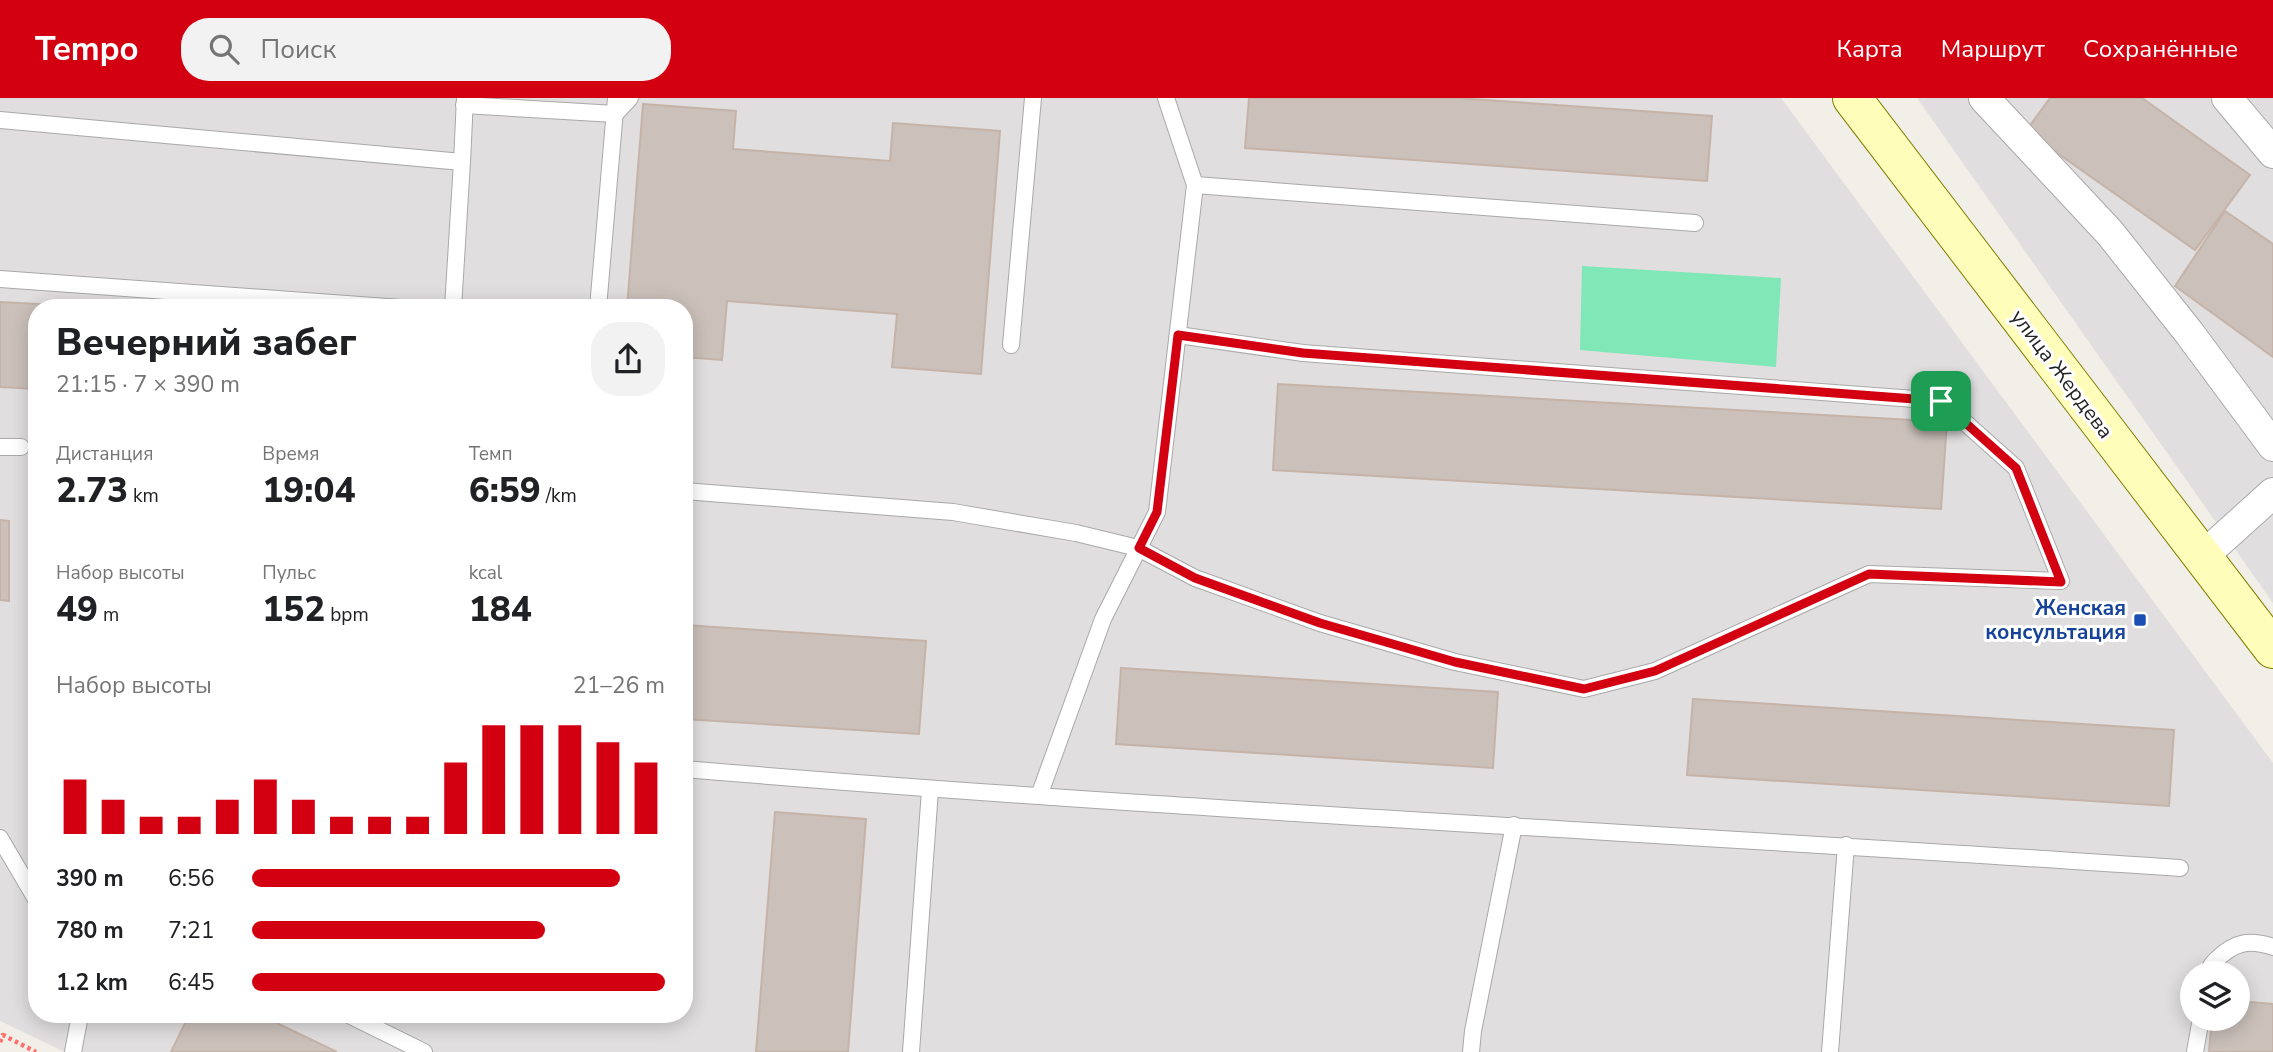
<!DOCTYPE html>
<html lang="ru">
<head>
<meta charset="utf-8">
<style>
	:root { --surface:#fff; --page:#f2f2f2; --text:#202124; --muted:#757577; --accent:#d30011 }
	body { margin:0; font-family:"Nunito Sans",sans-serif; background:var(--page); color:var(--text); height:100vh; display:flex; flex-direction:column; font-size:26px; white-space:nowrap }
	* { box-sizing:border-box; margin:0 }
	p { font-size:23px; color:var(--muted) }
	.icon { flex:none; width:38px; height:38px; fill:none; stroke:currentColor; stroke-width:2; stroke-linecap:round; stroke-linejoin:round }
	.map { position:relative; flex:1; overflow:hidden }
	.details { position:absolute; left:28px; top:201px; width:665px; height:724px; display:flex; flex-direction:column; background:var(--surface); border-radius:28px; box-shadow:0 4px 18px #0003 }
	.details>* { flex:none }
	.fabs { position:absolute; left:2180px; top:863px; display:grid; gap:14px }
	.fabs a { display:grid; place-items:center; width:70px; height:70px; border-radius:50%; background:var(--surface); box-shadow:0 4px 18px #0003; font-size:35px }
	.pin { position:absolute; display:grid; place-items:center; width:60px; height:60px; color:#fff; margin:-30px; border-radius:14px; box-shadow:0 4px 10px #0006 }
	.round { display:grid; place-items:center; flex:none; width:74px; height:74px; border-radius:28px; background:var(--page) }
	.overview { display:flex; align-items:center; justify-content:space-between; height:119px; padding:0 28px }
	h1 { font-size:38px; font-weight:800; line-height:52px }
	.stats { display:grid; grid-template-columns:repeat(3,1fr); gap:10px; height:119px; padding:7px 28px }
	.stats div { display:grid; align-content:center }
	.stats b { font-size:35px; font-weight:800 }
	.stats small { font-size:19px; font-weight:400 }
	.stats p { font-size:19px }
	.chart { height:196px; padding:14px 28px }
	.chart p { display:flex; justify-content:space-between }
	.chart svg { width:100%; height:126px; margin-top:7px; stroke:var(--accent); stroke-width:6 }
	ul { padding:0 28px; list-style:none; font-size:23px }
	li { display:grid; grid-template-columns:112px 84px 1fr; align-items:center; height:52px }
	li i { height:18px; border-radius:9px; background:var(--accent) }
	header { display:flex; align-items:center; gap:42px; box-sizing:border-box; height:98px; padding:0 35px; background:var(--accent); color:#fff }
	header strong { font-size:33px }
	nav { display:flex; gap:38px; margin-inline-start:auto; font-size:24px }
	.search { width:490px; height:63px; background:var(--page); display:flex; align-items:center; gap:18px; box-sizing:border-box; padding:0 24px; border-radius:28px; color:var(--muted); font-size:26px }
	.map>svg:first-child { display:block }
</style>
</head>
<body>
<header>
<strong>Tempo</strong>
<div class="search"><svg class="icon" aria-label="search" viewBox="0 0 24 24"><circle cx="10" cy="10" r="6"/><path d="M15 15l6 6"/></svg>Поиск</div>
<nav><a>Карта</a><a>Маршрут</a><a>Сохранённые</a></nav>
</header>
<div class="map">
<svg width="2273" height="954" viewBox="0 0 2273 954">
	<rect width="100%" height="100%" fill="#f2eee8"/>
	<g fill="#e0dedf" fill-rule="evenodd">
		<path d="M0,0H1781L2273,665V954H65L0,923ZM37,210H684V917H37ZM2193,875H2238V920H2193Z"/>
		<path d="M1917,0H2273V505Z"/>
	</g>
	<path fill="#80e7b7" d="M1582,168L1781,180L1776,269L1580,252Z"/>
	<g fill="#cbc0ba" stroke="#c6b3a8" stroke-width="2">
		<path d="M1249,0H1457L1712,18L1707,83L1245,50Z"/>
		<path d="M2050,0H2142L2250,77L2195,152L2026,33Z"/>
		<path d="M643,6L736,13L733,51L890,63L893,25L1000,33L981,276L892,269L897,216L727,203L722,262L684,259V210H627Z"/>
		<path d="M2225,113L2273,146V259L2175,188Z"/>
		<path d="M0,204L114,210H37V291L0,289Z"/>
		<path d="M1278,286L1947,324L1941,411L1273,372Z"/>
		<path d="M0,422L9,423V503L0,502Z"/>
		<path d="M684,527L926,543L919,636L684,621Z"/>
		<path d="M1121,570L1498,594L1493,670L1116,646Z"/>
		<path d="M1693,601L2174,632L2169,708L1687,677Z"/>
		<path d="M775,714L866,721L848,954H756Z"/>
		<path d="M2238,903L2273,906V954H2209L2212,920H2238Z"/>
		<path d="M189,917H260L337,954H171Z"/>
	</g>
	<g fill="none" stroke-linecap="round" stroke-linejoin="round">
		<g stroke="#a9a9a9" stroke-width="18">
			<g id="lane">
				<path d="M464,7L615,16L630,0"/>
				<path d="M0,22L462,64L465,0"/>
				<path d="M1195,87L1695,125"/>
				<path d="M0,181L401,210"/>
				<path d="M453,210L462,64"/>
				<path d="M598,210L616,0"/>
				<path d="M1011,247L1033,0"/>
				<path d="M0,349H21"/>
				<path d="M684,393L953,414L1076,435L1138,450L1195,480L1320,525L1455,564L1584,591L1655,573L1869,476L2061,483L2016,370L1941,303L1303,255L1178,237"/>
				<path d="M684,671C1182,713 1682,736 2180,770"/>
				<path d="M1039,698L1103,521L1157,414L1195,87L1166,0"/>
				<path d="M0,740L37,803"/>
				<path d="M2208,875C2210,868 2212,866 2217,861C2235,844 2249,841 2273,849"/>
				<path d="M349,917L424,954"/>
				<path d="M73,954L80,917"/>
				<path d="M911,954L930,692"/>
				<path d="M1471,954L1473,933L1514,727"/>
				<path d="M1830,954L1846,747"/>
				<path d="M2195,954L2201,920"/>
			</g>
		</g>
		<g stroke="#a9a9a9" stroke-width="32">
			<g id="street">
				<path d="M1984,0L2110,135L2190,236L2273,348"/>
				<path d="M2227,0L2273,55"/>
				<path d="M2202,459L2273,395"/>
			</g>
		</g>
		<g stroke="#7e8100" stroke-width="40">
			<path id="secondary" d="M1852,0L2273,551"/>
		</g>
		<path stroke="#ff6f6c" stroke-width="4.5" stroke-dasharray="3.5 3.5" stroke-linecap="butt" d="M0,944L3,937L36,954"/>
		<use href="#lane" stroke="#fff" stroke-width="16"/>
		<use href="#street" stroke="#fff" stroke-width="30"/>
		<use href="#secondary" stroke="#fffdb9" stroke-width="38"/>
	</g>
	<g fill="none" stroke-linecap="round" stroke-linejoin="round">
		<g stroke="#fff" stroke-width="14">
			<path id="route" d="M1178,237L1303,255L1941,303L2016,370L2061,484L1869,476L1655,573L1584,591L1455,564L1320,525L1195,480L1139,450L1157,414Z"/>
		</g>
		<use href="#route" stroke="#d30011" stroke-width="9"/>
	</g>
	<rect fill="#1a4fb4" stroke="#fff" stroke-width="2.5" x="2133" y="515" width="14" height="14" rx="3.5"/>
	<g text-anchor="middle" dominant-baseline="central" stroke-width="6" stroke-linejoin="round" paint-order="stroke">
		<g font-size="21" fill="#222" stroke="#fff">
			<text transform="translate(2062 276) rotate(53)">улица Жердева</text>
		</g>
		<g font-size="21" font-weight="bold" fill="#164399" stroke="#fff" text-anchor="end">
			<text x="2126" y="510">Женская<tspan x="2126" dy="24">консультация</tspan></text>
		</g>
	</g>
</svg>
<div class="fabs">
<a><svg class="icon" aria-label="layers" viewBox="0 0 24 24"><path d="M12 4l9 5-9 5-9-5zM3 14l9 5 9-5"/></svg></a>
</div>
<div class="pin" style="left:1941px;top:303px;background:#1e9e55"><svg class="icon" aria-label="arrive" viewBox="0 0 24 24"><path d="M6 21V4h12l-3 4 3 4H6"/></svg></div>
<section class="details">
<div class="overview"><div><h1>Вечерний забег</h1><p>21:15 · 7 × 390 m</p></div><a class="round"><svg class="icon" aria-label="share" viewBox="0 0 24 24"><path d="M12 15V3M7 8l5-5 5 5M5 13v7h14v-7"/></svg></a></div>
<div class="stats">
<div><p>Дистанция</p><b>2.73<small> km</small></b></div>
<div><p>Время</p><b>19:04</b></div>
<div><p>Темп</p><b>6:59<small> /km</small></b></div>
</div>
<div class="stats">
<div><p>Набор высоты</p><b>49<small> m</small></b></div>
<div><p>Пульс</p><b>152<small> bpm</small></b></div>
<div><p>kcal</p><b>184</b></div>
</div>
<div class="chart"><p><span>Набор высоты</span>21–26 m</p>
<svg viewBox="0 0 160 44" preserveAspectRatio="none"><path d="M5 44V25M15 44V32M25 44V38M35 44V38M45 44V32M55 44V25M65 44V32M75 44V38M85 44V38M95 44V38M105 44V19M115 44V6M125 44V6M135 44V6M145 44V12M155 44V19"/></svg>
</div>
<ul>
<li><b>390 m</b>6:56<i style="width:89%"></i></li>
<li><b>780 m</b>7:21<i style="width:71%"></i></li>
<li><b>1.2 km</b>6:45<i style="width:100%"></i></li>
</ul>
</section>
</div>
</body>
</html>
